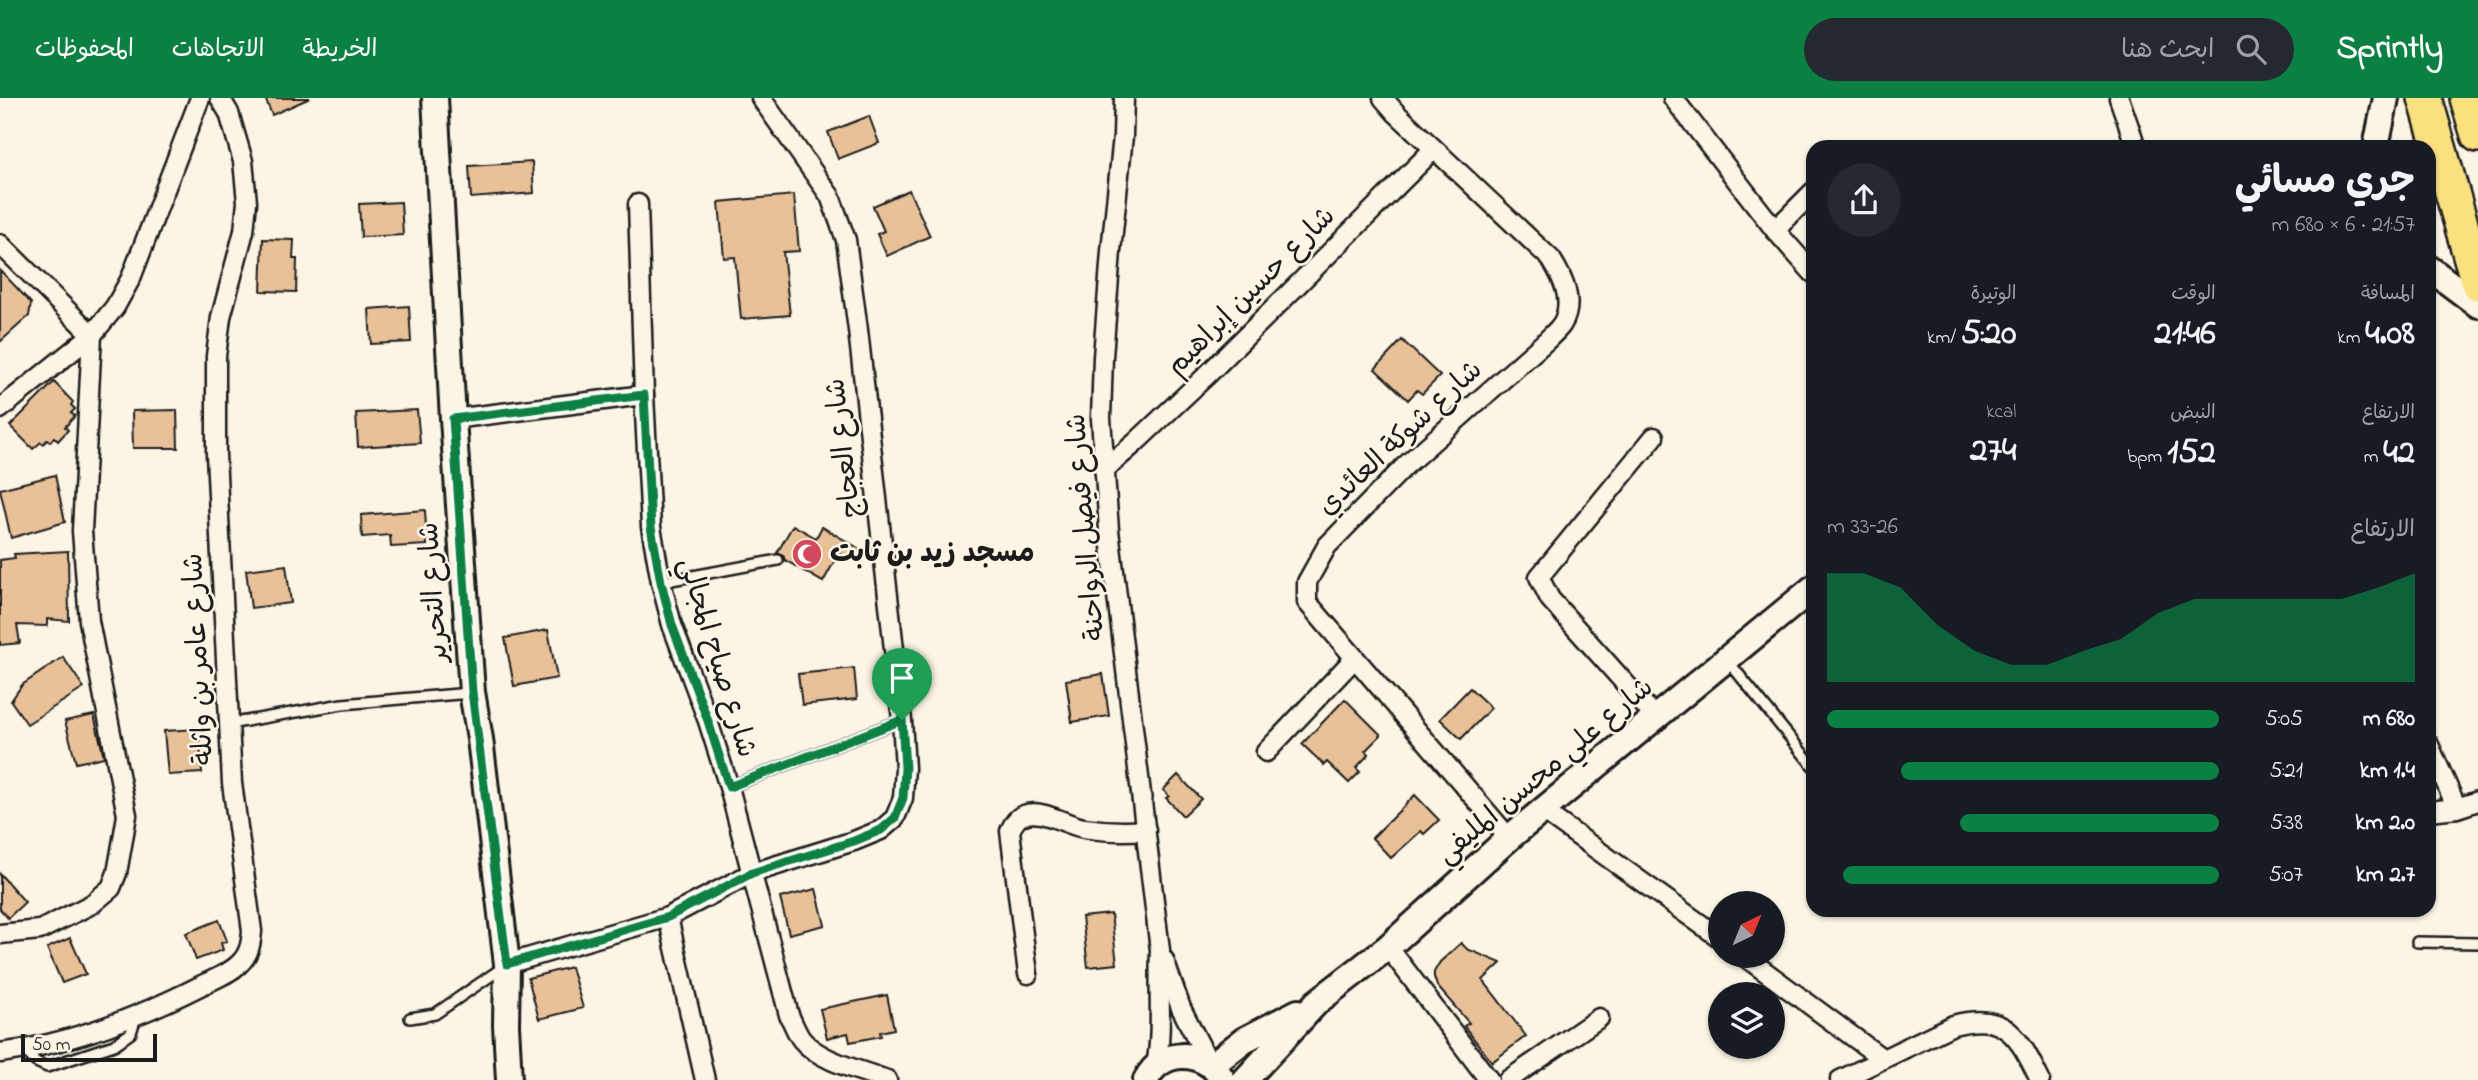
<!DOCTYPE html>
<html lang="ar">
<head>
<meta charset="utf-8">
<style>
	:root { --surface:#171b24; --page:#242831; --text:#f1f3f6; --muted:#9ea1a6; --accent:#0b8043 }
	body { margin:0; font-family:"Indie Flower","Playpen Sans Arabic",sans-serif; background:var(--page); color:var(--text); direction:rtl; height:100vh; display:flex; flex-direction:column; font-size:26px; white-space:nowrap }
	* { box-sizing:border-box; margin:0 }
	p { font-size:23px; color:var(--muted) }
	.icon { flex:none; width:38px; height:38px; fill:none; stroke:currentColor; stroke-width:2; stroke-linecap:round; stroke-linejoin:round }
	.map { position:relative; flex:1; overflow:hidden; direction:ltr }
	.drawer { position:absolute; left:1806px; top:42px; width:630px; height:777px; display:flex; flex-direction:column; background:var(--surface); border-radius:21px; box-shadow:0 2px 5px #0004; direction:rtl }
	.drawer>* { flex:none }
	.needle { width:46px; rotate:43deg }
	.fabs { position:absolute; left:1708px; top:793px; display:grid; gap:14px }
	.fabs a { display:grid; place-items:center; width:77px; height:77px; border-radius:50%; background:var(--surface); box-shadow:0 2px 5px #0004; font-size:35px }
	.scale { position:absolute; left:21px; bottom:18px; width:136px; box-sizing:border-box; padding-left:7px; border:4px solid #1c1c1c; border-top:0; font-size:19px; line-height:24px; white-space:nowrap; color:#1c1c1c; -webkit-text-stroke:5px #fcf5e5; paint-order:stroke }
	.pin { position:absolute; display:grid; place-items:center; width:60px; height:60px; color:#fff; margin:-72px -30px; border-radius:50% 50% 50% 0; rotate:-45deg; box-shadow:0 0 7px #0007 }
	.pin .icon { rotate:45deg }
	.round { display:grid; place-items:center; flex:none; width:74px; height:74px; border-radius:37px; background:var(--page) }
	.head { display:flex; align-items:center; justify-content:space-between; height:119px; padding:0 21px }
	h1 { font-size:38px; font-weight:700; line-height:52px }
	.stats { display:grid; grid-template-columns:repeat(3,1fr); gap:10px; height:119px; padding:7px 21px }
	.stats div { display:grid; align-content:center }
	.stats b { font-size:35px; font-weight:700 }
	.stats small { font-size:19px; font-weight:400 }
	.stats p { font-size:19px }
	.chart { height:196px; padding:14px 21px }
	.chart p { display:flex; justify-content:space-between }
	.chart svg { width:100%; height:126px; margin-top:7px; fill:var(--accent); opacity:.7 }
	ul { padding:0 21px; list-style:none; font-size:23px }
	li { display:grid; grid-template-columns:112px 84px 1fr; align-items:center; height:52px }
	li i { height:18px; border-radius:9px; background:var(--accent) }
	header { display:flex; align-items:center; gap:42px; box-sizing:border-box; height:98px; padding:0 35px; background:var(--accent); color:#fff }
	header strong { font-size:33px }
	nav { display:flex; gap:38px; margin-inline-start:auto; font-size:24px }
	.search { width:490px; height:63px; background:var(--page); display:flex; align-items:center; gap:18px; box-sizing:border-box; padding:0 24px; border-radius:38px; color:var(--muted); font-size:26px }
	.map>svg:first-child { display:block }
</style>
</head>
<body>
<header>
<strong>Sprintly</strong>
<div class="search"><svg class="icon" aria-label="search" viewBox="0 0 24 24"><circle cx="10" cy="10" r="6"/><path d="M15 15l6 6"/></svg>ابحث هنا</div>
<nav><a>الخريطة</a><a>الاتجاهات</a><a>المحفوظات</a></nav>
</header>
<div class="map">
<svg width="2478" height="982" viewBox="0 0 2478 982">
	<rect width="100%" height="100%" fill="#fcf5e5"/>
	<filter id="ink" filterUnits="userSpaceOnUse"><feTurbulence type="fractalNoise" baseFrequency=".0143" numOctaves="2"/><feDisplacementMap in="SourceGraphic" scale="14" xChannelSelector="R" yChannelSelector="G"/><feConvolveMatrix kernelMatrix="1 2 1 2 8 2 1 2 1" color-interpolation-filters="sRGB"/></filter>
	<g filter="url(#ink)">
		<g fill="#e9c199" stroke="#1c1c1c" stroke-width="2">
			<path d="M265,0H310L272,17Z"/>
			<path d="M869,18L879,45L838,61L828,34Z"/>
			<path d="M532,64L534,95L471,100L469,68Z"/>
			<path d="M909,92L930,138L887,158L877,136L884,133L873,108Z"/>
			<path d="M794,97L799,153L783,154L790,217L741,221L735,159L724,160L719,104Z"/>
			<path d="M401,104L403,137L361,139L359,106Z"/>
			<path d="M263,141L294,142L293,161H297L296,194L261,193Z"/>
			<path d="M0,172L31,205L29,218L0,244Z"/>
			<path d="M409,208L411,244L371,246L369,211Z"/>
			<path d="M1402,242L1440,278L1422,296L1417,292L1408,302L1375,271Z"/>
			<path d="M54,284L73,304L71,307L75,311L71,315L75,318L65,329L68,332L58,343L54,339L50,344L47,342L43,346L41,344L33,351L10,328Z"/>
			<path d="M177,312L178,350H133L132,313Z"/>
			<path d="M417,312L420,345L358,349L356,315Z"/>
			<path d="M55,377L65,424L11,440L0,391Z"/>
			<path d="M425,412L427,447L391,449L390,437L362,439L361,417Z"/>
			<path d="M793,427L816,440L822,429L860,451L853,463L839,455L823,484L785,462L783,457L777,455Z"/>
			<path d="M68,453L69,523L47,521V528L17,527L20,545L0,547V462L15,460L14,456Z"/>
			<path d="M286,467L291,505L251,510L246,472Z"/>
			<path d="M548,532L557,580L514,588L505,540Z"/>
			<path d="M63,559L84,590L27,626L11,603L22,587Z"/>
			<path d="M854,570L857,601L802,607L798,576Z"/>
			<path d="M1103,576L1109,618L1072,624L1066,582Z"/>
			<path d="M1470,590L1491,610L1461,641L1440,621Z"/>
			<path d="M1345,601L1381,637L1365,653L1369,656L1356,670L1360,674L1349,685L1327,664L1324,667L1302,646Z"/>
			<path d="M94,617L104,659L76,665L65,623Z"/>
			<path d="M199,631L202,675L168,677L164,633Z"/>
			<path d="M1178,677L1201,701L1183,718L1166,700L1169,698L1163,692Z"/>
			<path d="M1415,697L1439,722L1424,736L1421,733L1391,760L1372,740Z"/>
			<path d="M0,776L25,804L8,820L0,811Z"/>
			<path d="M816,791L825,827L789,836L780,800Z"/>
			<path d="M1111,816L1117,866L1088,869L1082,819Z"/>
			<path d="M219,822L227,843L221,845L223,852L196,862L186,835Z"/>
			<path d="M70,840L86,876L62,885L47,850Z"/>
			<path d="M1461,845L1467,851L1501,865L1483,882L1526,938L1492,964L1464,928L1469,925L1437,888L1434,879V874L1440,864Z"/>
			<path d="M571,869L583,910L539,921L528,880Z"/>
			<path d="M887,897L894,931L880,934L881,938L850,944L848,935L827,940L820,911Z"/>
		</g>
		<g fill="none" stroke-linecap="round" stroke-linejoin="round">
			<g stroke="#1c1c1c" stroke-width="14">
				<g id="lane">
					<path d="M661,484L778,462"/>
					<path d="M1728,563L1813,668"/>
					<path d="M229,626L342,606L470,595"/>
					<path d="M729,689L902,622"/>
					<path d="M2417,844L2478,845"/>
					<path d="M410,920L435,916L505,868"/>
					<path d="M24,952L36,964L47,969L114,947L131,935L136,919"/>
				</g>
			</g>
			<g stroke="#1c1c1c" stroke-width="23">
				<g id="street">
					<path d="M1124,0L1123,38L1111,153L1103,259L1101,320L1109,432L1160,852C1158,889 1163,934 1156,967"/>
					<path d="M1383,0L1396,15L1551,161C1563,180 1575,204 1562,226C1558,232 1551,238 1546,243L1406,367L1327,448L1307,484V504L1509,740"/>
					<path d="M1673,0L1775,132L1813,175"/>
					<path d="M2119,0L2136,49"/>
					<path d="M638,106L644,297L651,429L661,484L672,527L708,623L729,689L789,917C793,925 797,936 802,942C819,963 863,973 887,982"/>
					<path d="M1775,132L1813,94"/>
					<path d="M0,146L92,237L82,433L89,523L127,717L122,747L117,775L111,790L92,806L40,832L0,836"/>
					<path d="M0,311L92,237L115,209L131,180L200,0"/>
					<path d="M453,321L644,297"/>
					<path d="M1654,339L1539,479L1550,501L1656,620"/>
					<path d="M1104,372L1135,345L1205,279L1434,51"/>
					<path d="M2429,647L2457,710"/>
					<path d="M1266,654L1355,560"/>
					<path d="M1543,713L1720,840"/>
					<path d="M2429,713L2457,710L2478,703"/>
					<path d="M668,819L705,982"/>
					<path d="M1388,849L1489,982"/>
					<path d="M1744,858L1883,961"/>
					<path d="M1164,862L1181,910L1209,965"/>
					<path d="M507,866L668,819L752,775L854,743L881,732L895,720L903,700L905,670L902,622L858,232L846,142L830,98L761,0"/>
					<path d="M1028,876L1010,733C1013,726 1017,719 1024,717C1042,710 1066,727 1084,730C1104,733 1126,734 1146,732"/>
					<path d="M0,955C70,946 139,919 202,887C214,881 229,876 239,866C249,857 251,846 252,833L232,685L216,356V258L221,219L244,133L247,104L243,63L229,15L220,0"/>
					<path d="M1508,982L1599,920"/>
					<path d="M1840,982L1953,927C2006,913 2019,939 2040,982"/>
				</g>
			</g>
			<g stroke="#1c1c1c" stroke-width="30">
				<g id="secondary">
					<path d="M435,0L453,321L472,594L480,641L507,866L506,927L509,982"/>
					<path d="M2376,49L2386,0"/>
					<path d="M2429,170L2478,207"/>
					<path d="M1212,967L1244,942L1298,914"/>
					<path d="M1146,982C1162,949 1205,951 1223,982"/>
					<path d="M1245,982L1317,904L1388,849L1509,740L1813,490"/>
				</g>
			</g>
			<g stroke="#1c1c1c" stroke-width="38">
				<g id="highway">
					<path d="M2425,0L2478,185"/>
					<path d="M2467,0L2478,37"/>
				</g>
			</g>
			<use href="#lane" stroke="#fcf5e5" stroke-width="9"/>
			<use href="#street" stroke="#fcf5e5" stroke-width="18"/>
			<use href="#secondary" stroke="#fcf5e5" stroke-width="24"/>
			<use href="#highway" stroke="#fbe080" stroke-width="33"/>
		</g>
	</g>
	<g fill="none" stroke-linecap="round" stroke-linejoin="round" filter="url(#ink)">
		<g stroke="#fff" stroke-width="14">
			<path id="route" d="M644,297L651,429L661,484L672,527L708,623L729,689L902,622L905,670L903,700L895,720L881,732L854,743L752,775L668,819L507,866L472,594L453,321Z"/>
		</g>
		<use href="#route" stroke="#0b8043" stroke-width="9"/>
	</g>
	<defs>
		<g id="mosque-disc" transform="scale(1.575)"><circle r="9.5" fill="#d1495b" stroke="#fcf5e5"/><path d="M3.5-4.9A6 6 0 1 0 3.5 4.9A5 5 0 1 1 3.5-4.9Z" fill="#fff"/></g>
	</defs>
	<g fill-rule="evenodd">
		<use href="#mosque-disc" x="807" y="456"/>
	</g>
	<g text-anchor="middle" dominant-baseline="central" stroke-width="5" stroke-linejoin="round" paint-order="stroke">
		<g font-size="28" fill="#1c1c1c" stroke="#fcf5e5">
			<text transform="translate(1252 194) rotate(-45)">شارع حسين إبراهيم</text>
			<text transform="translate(1401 341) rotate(-43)">شارع شوكة العائدي</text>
			<text transform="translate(845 350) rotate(-97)">شارع العجاج</text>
			<text transform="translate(1087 429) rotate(-95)">شارع فيصل الرواحنة</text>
			<text transform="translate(435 494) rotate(-94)">شارع التحرير</text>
			<text transform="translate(716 560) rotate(73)">شارع صياح المجالي</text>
			<text transform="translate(200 561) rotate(-93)">شارع عامر بن واثلة</text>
			<text transform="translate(1546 674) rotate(-40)">شارع علي محسن المليفي</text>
		</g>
		<g font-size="28" font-weight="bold" fill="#1c1c1c" stroke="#fcf5e5" text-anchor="start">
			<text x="830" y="456">مسجد زيد بن ثابت</text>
		</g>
	</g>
</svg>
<div class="fabs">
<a><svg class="needle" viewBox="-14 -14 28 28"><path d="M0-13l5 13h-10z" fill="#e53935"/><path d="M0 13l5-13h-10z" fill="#9ea1a6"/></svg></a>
<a><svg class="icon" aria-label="layers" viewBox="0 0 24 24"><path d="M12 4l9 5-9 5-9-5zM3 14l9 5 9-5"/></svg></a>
</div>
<div class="scale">50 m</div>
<div class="pin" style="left:902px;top:622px;background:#1e9e55"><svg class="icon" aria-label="arrive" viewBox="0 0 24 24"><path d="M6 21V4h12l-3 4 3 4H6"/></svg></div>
<section class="drawer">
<div class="head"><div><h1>جري مسائي</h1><p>21:57 · 6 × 680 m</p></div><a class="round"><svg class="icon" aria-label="share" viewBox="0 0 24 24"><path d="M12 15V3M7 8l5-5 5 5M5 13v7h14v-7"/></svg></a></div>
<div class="stats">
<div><p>المسافة</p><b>4.08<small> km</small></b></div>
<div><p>الوقت</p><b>21:46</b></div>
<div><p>الوتيرة</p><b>5:20<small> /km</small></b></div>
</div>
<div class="stats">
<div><p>الارتفاع</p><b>42<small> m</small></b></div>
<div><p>النبض</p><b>152<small> bpm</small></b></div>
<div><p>kcal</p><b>274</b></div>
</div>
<div class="chart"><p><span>الارتفاع</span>26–33 m</p>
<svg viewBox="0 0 160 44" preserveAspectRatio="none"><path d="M0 44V6L10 6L20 11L30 24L40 33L50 38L60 38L70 33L80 29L90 20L100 15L110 15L120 15L130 15L140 15L150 11L160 6V44z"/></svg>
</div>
<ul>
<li><b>680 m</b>5:05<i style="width:100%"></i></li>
<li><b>1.4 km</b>5:21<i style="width:81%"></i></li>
<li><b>2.0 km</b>5:38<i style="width:66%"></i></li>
<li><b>2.7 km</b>5:07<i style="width:96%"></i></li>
</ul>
</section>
</div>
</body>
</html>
